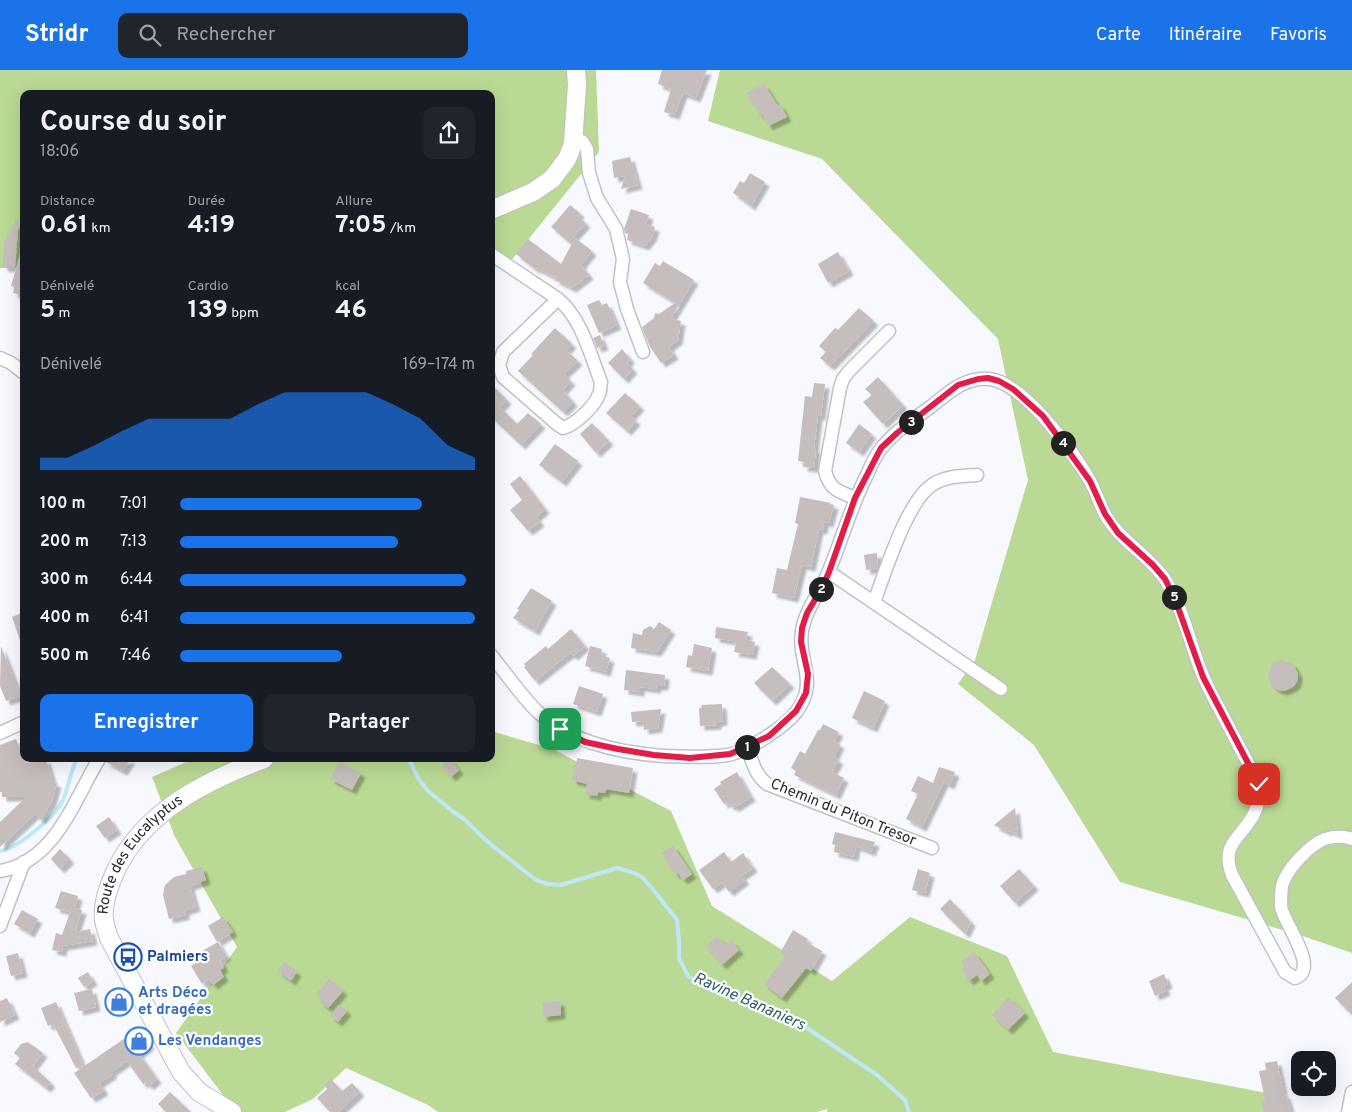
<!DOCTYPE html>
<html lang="fr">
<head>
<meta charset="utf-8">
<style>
	:root { --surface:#171b24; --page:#20242c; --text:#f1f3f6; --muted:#9ea1a6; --accent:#1a73e8 }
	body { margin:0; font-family:Overpass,sans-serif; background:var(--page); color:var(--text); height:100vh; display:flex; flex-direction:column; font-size:19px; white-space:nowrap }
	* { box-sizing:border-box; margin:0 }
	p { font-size:16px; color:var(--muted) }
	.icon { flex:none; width:28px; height:28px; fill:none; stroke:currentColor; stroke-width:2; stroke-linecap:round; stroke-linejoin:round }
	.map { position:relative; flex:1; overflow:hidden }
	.details { position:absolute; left:20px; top:20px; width:475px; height:672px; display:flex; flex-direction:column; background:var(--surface); border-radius:10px; box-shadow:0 5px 20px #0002 }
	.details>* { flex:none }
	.controls { position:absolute; left:1291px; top:981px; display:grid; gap:10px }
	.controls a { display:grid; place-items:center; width:45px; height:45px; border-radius:10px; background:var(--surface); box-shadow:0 5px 20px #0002; font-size:25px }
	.pin { position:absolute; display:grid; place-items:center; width:42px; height:42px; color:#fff; margin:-21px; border-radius:10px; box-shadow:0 2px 8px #0006 }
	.km { position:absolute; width:25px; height:25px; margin:-12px; border-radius:50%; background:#222; color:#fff; font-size:14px; line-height:25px; text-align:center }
	.round { display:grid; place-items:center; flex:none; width:52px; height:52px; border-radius:10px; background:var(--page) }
	.summary { display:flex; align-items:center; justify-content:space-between; height:85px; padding:0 20px }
	h1 { font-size:28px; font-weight:700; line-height:38px }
	.stats { display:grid; grid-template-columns:repeat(3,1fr); gap:8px; height:85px; padding:5px 20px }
	.stats div { display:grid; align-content:center }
	.stats b { font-size:25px; font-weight:700 }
	.stats small { font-size:14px; font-weight:400 }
	.stats p { font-size:14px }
	.chart { height:140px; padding:10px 20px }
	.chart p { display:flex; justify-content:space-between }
	.chart svg { width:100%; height:90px; margin-top:5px; fill:var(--accent); opacity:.7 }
	.primary-button { display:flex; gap:10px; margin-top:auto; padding:10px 20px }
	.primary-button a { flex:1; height:58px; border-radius:10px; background:var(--accent); color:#fff; font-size:20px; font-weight:700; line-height:58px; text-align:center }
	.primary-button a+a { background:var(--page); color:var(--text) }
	ul { padding:0 20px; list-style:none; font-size:16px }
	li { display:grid; grid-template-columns:80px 60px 1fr; align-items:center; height:38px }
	li i { height:12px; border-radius:6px; background:var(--accent) }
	header { display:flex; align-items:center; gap:30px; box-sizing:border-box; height:70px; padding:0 25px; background:var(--accent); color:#fff }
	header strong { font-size:24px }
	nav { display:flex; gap:28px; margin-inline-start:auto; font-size:18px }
	.search { width:350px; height:45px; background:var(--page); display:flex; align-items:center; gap:12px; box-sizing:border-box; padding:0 18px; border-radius:10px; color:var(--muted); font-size:19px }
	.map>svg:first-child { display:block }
</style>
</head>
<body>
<header>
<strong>Stridr</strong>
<div class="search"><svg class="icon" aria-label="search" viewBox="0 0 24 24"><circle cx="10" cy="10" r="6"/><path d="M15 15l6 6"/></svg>Rechercher</div>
<nav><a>Carte</a><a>Itinéraire</a><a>Favoris</a></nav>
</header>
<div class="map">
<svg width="1352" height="1042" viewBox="0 0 1352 1042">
	<defs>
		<filter id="shadow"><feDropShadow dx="4.5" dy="4.5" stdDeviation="1" flood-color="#0004"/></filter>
	</defs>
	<rect width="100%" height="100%" fill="#f7f9ff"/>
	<g fill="#bad994">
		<path d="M0,0H596L599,82L510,192L491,190V24H24V194L17,198H0Z"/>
		<path d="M720,0H1352V883L1300,865L1120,812L1034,675L958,614L975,590L1028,410L998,269L822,89L708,51Z"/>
		<path d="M491,661L553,679L671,741L712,836L832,911L910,847L1007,886L1053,982L1272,1024L1273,1042H827V1039L817,1042H438L428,1035L346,998L313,1029L285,1042H236L176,963L237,877L175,767L152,707L193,689H491Z"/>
	</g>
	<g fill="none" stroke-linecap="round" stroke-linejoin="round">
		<g stroke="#bde8f6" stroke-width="4">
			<path d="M409,689L418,708L428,721L455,743L464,749L489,773L536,810L548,814L561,815L617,798L631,802L642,807L651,817L677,850L679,870V888L688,906L712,919L749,935L780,944L801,954L877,1005L905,1030L909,1042"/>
			<path d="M0,781C16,780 57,745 63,730C69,716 70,702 77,689"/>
		</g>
	</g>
	<g fill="#c6bebc" filter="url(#shadow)">
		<path d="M662,0H707L696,28L683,23L675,45L664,42L671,19L658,14Z"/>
		<path d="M764,14L778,36L780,34L787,47L768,56L762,44L760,45L746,23Z"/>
		<path d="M630,87L638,115L621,119L625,106L614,108L612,91Z"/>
		<path d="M750,103L765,112L751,136L733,123L740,111L744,113Z"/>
		<path d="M570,135L580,143L578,146L586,153L569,172L551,157Z"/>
		<path d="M631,139L649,145L646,154L655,157L652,167L645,176L627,170L628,164L625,163L624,159Z"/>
		<path d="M19,146L15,198L3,197L4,172Z"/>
		<path d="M575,168L592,181L581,195L589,205L572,218L555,210L556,208L536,198L535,199L516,184L528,169L561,194Z"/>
		<path d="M21,181H24V226L13,223L14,217L11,216Z"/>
		<path d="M838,182L849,201L828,213L818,194Z"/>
		<path d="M663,191L694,210L671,248L681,251L678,270L669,277L674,285L661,293L649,275L642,257L654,248L655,243L659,244L675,233L643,213L655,193L660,196Z"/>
		<path d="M599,230L602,235L607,233L617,255L599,263L587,235Z"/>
		<path d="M859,238L874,251L830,296L820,288L826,282L819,276L835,258L838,260Z"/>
		<path d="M555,258L572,274L566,280L578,291L564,304L571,311L563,320L573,332L563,342L518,301L533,285L531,284Z"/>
		<path d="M600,265L604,276L597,278L593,268Z"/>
		<path d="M622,279L630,289L627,293L633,299L624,309L608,293Z"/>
		<path d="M878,307L903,335L883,354L863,332L872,325L865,319Z"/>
		<path d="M814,313L825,314L821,346H818L814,378H816L814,398L803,397L804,392L798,391L805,326L812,327Z"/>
		<path d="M491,314L507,330L500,337L517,354L528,343L541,354L521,375L491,347Z"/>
		<path d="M625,323L640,336L631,346L636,351L627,361L606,343Z"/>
		<path d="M592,353L609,371L596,383L580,364Z"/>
		<path d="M859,354L872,364L859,382L846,373Z"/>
		<path d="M555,374L578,391L562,412L539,395Z"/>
		<path d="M520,406L545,439L536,447L540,452L528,461L510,440L522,430L510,414Z"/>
		<path d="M800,427L831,433L830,434L834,435L829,453L824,452L823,460L819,459L811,497L802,495L794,528L772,523L777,498L787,500L798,454L795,453Z"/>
		<path d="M877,483L878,498L866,500L864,485Z"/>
		<path d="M531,518L552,531L535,561L513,548L519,540L517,539Z"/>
		<path d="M24,542V576H22L12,547Z"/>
		<path d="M659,552L671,560L657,582L631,578L633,563L642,565L643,560L650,556L654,559Z"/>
		<path d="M716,557L748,562L746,570L755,572L752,585L734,582L736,574L733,573V571L715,568Z"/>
		<path d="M571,559L585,576L573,586L571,583L565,587L535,611L524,597L526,596L524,594L546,576L548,579Z"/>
		<path d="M694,574L712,578L708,601L686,597L688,585L692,586Z"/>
		<path d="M1,576L20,626L6,631L0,616Z"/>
		<path d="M590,576L602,579L601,585L610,588L606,602L585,596Z"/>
		<path d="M1282,590L1293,594L1298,604L1297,612L1293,617L1284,621L1278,620L1272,616L1268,607L1273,592Z"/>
		<path d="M772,597L790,614L772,631L754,613Z"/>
		<path d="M626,600L665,605L664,616H657L656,619L640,617V622L624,620Z"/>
		<path d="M579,616L603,624L597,642L573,634Z"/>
		<path d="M864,621L885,631L873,658L852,648Z"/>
		<path d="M722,634L723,651L717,652V655L700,656L699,638H701L702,635Z"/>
		<path d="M661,639L658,658L644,660L643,651L632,652L631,642Z"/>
		<path d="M823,654L839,662L834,671L840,674L834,687L839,690L832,702L844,708L836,725L794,705L796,701L791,698L800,681L805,684L818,660H820Z"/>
		<path d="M16,669L25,693L46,689L53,712L57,713L52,731L41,750L35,744L0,777V752L26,727H2V722H0V675Z"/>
		<path d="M577,688L633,698L629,723L606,719L605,723L598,722L597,726L585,724L587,714L572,710L574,695H576Z"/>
		<path d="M107,689H131L123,701L106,692Z"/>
		<path d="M450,689L459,700L451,707L442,695Z"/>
		<path d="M339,692L361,703L352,720L330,709Z"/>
		<path d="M939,697L955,702L950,715L944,712L922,757L906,749L918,724L911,721L918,706L933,713Z"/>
		<path d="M737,702L751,727L734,738L733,735L730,736L727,732L724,734L714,719L721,714L720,712Z"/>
		<path d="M1015,738L1018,765L1009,761L1007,762L994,755Z"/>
		<path d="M109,747L117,760L105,768L96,756Z"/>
		<path d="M835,762L875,772L871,782L856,776L854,787L834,782L835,775L832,774Z"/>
		<path d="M673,776L692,804L683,810L678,803L676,805L661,783Z"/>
		<path d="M60,779L70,789L60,799L51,789Z"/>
		<path d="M724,782L731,792L743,783L753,798L741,806L745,810L729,822L722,812L713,819L699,800Z"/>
		<path d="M202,797L206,810L190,816L196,837L184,841L186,845L169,849L163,825L165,815L174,807L186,804V801Z"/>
		<path d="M918,799L930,803L925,823L912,820Z"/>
		<path d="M1019,799L1034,816L1015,833L1000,816Z"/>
		<path d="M61,821L78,826L75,838L82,840L75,862L90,859L93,871L63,876L62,882L52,880L56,863L62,865L70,842L55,838Z"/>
		<path d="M950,829L971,852L965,864L940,839Z"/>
		<path d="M22,840L38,849L30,863L14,854Z"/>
		<path d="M223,847L233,862L217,872L208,856Z"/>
		<path d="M793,860L808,869L806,872L822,881L811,901L806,898L782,928L764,914L786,886L780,883Z"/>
		<path d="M717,866L725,875L731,870L739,880L722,895L706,876Z"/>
		<path d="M218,872L226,886L220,890L224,898L220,900L224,907L213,915L209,909L202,914L191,896L199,891L195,885Z"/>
		<path d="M974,882L990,904L981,911L977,905L969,911L962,900L965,897L961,891Z"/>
		<path d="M18,883L23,903L11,906L6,886Z"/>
		<path d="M284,892L297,902L291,911L278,901Z"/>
		<path d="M88,902L93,911L84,917L78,908Z"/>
		<path d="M1164,904L1168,914L1164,916L1166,921L1155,926L1149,911Z"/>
		<path d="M329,909L343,921L328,938L320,932L322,929L316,924Z"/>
		<path d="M1352,912V945L1335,928Z"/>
		<path d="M92,919L96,937L79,941L74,923Z"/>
		<path d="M1008,927L1025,943L1008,960L992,945Z"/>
		<path d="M7,928L15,945L0,952V931Z"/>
		<path d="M560,931L561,945L543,947L542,933Z"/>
		<path d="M56,932L83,995L76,998L53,954L48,956L41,938Z"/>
		<path d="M339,935L347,941L338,952L330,946Z"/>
		<path d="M137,960L150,975L139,984L157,1009L149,1016L146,1012L143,1014L127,991L111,1002L113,1004L99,1013L104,1021L91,1028L74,1003Z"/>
		<path d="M28,972L43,983L33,996L51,1013L46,1018L15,994L20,988L14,983L21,974Z"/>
		<path d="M1277,991L1284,1025L1286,1024L1291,1042H1264L1261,1031L1265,1030L1259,1001L1266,1000L1265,993Z"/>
		<path d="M331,1009L342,1021L352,1013L360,1022L338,1042H330L317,1028L327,1019L324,1015Z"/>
		<path d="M170,1022L191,1042H166L158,1034Z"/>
	</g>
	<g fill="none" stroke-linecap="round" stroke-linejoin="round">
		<g stroke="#bfc2c9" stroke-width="15">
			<g id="street">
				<path d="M573,69L582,71L587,79L589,103L597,128L616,159L623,189L620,212L627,239L643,282"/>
				<path d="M491,184L558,229C582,249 590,284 601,312C600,316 601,321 599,324C595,336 575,355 563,358L557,354L503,307L499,295L503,282L558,229"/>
				<path d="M0,288L11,293L24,303"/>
				<path d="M855,428C838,421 830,420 825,401L840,318L843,309L849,301L889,261"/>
				<path d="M829,502L1001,619"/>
				<path d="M874,532C885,503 907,431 932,415C945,406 962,406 977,405"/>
				<path d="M491,585C505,602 524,630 540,644C573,673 621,683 664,686C685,687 707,688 728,685C748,681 785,657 797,641C819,611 797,590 802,561C805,540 820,523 828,503C842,470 851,435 868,403C871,395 875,387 880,380C893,362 916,348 933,335C949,322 967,306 989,309C1023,312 1074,382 1090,411C1096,422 1100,435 1106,446C1121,472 1150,486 1166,511C1184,540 1190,575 1203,606C1208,618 1214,629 1220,640C1233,665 1246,689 1259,714C1259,724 1259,734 1254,744C1241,769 1220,773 1232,805L1285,902L1295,908C1321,899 1282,851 1281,836C1281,830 1281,822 1282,816C1286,800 1309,775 1325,769C1333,766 1345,766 1352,769"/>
				<path d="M0,663L24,652"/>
				<path d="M747,676C752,691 755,705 767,714L932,778"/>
				<path d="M0,801C55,792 74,730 99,689"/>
				<path d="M0,856L24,792"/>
				<path d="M1348,1042L1352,1022"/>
			</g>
		</g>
		<g stroke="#bfc2c9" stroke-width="20">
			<g id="secondary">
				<path d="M491,140L533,122L552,109L567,89L573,74L577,15L576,0"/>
				<path id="s1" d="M232,1042L199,1022L181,1002L109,868C107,862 105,856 104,850C102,834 109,816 115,802C143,742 205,711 264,689"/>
			</g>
		</g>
		<use href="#street" stroke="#fff" stroke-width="12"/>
		<use href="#secondary" stroke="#fff" stroke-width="18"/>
	</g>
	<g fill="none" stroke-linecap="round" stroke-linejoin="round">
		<g stroke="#fff" stroke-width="10">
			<path id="route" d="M560,659L585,672L618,679L654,685L690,688L730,684L769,666L796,641L806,623L808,604L801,572L802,558L807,543L822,518L829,502L855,428L881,378L897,363L958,315L978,309L988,308L999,311L1013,319L1043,346L1090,411L1105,444L1118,463L1153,495L1165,509L1175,529L1203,607L1259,714"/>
		</g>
		<use href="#route" stroke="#e11d48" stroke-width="6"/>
	</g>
	<defs>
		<g id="bus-ring" transform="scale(1.4375)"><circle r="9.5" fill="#fff" stroke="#1a4fb4" stroke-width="1.5"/><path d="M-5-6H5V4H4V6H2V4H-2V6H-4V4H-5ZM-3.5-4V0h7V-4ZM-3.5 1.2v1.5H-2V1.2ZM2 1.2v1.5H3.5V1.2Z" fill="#1a4fb4"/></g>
		<g id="shop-ring" transform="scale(1.4375)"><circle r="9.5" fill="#fff" stroke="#3f7fe0" stroke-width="1.5"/><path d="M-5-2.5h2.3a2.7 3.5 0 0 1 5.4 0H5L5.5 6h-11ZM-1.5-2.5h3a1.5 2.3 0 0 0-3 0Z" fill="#3f7fe0"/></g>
	</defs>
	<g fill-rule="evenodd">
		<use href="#bus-ring" x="128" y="887"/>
		<use href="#shop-ring" x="119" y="932"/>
		<use href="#shop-ring" x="139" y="971"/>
	</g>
	<g text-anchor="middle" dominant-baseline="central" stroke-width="4.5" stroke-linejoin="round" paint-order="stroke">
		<g font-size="15" fill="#2a2b2e" stroke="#fff">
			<text transform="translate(843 743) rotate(22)">Chemin du Piton Tresor</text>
			<text stroke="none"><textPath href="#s1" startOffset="314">Route des Eucalyptus</textPath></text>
		</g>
		<g font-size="15" font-weight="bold" fill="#164399" stroke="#fff" text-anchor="start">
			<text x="147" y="887">Palmiers</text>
		</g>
		<g font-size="15" font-weight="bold" fill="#366cbe" stroke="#fff" text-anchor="start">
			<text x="138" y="923">Arts Déco<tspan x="138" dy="17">et dragées</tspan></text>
			<text x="158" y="971">Les Vendanges</text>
		</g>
		<g font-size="16" font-style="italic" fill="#2a5e6d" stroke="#fff">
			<text transform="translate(749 932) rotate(24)">Ravine Bananiers</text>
		</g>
	</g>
</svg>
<div class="controls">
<a><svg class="icon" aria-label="locate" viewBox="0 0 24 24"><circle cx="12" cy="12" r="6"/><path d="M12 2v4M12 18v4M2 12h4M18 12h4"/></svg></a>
</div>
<div class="pin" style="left:560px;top:659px;background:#1e9e55"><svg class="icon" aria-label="arrive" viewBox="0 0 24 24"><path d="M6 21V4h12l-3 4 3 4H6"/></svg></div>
<div class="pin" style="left:1259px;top:714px;background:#d93025"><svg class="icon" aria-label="check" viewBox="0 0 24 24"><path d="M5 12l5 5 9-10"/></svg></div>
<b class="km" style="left:747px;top:677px">1</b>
<b class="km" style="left:821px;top:519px">2</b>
<b class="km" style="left:911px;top:352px">3</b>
<b class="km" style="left:1063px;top:373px">4</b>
<b class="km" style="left:1174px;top:527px">5</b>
<section class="details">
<div class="summary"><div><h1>Course du soir</h1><p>18:06</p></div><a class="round"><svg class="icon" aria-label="share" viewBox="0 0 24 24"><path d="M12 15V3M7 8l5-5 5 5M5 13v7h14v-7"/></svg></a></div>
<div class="stats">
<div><p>Distance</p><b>0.61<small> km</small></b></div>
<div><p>Durée</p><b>4:19</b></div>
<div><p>Allure</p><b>7:05<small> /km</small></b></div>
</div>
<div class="stats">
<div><p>Dénivelé</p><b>5<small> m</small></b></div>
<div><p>Cardio</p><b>139<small> bpm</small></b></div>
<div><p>kcal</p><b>46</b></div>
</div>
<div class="chart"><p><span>Dénivelé</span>169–174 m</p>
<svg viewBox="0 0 160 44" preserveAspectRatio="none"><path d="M0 44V38L10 38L20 32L30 25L40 19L50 19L60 19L70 19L80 12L90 6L100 6L110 6L120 6L130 12L140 19L150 32L160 38V44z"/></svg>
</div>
<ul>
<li><b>100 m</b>7:01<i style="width:82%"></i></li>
<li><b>200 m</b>7:13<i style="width:74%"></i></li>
<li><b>300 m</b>6:44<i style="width:97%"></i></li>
<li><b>400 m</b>6:41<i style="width:100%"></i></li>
<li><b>500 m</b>7:46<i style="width:55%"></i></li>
</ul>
<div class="primary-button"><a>Enregistrer</a><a>Partager</a></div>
</section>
</div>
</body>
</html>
